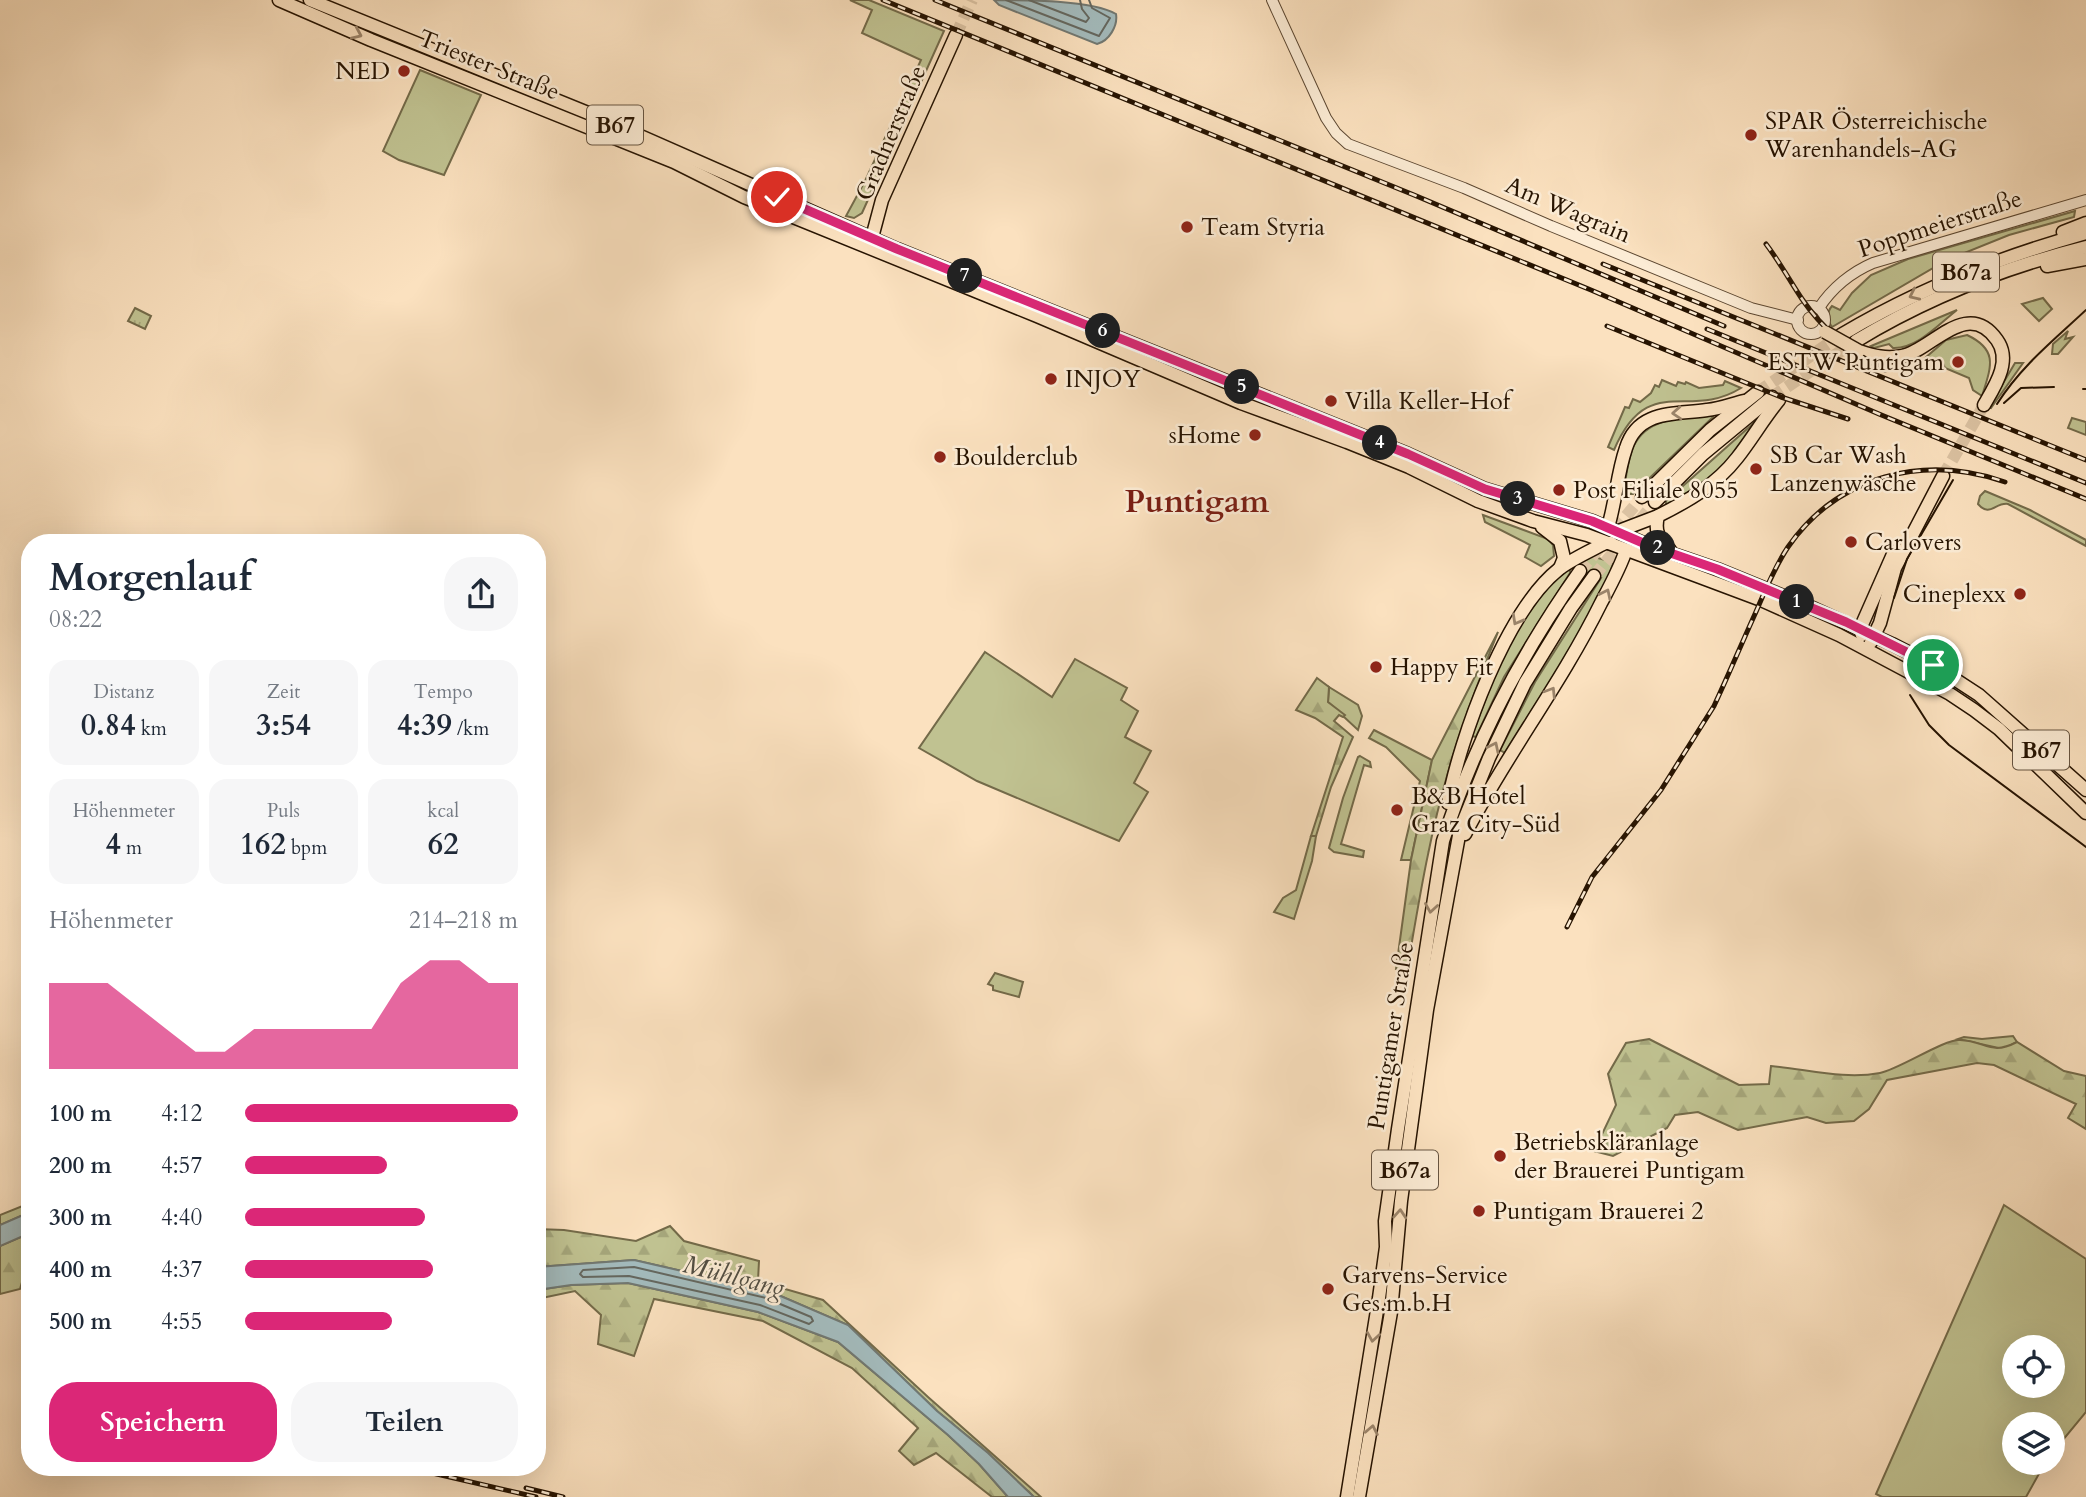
<!DOCTYPE html>
<html lang="de">
<head>
<meta charset="utf-8">
<style>
	:root { --surface:#fff; --page:#f6f6f7; --text:#1f2937; --muted:#747a83; --accent:#db2777 }
	body { margin:0; font-family:Cardo,serif; background:var(--page); color:var(--text); height:100vh; display:flex; flex-direction:column; font-size:26px; white-space:nowrap }
	* { box-sizing:border-box; margin:0 }
	p { font-size:23px; color:var(--muted) }
	.icon { flex:none; width:38px; height:38px; fill:none; stroke:currentColor; stroke-width:2; stroke-linecap:round; stroke-linejoin:round }
	.map { position:relative; flex:1; overflow:hidden }
	.side { position:absolute; left:21px; top:534px; width:525px; height:942px; display:flex; flex-direction:column; background:var(--surface); border-radius:28px; box-shadow:0 7px 28px #0002 }
	.side>* { flex:none }
	.controls { position:absolute; left:2002px; top:1335px; display:grid; gap:14px }
	.controls a { display:grid; place-items:center; width:63px; height:63px; border-radius:50%; background:var(--surface); box-shadow:0 7px 28px #0002; font-size:35px }
	.pin { position:absolute; display:grid; place-items:center; width:60px; height:60px; color:#fff; margin:-30px; border:4px solid #fff; border-radius:50%; box-shadow:0 2px 7px #0007 }
	.km { position:absolute; width:35px; height:35px; margin:-18px; border-radius:50%; background:#222; color:#fff; font-size:19px; line-height:35px; text-align:center }
	.round { display:grid; place-items:center; flex:none; width:74px; height:74px; border-radius:28px; background:var(--page) }
	.summary { display:flex; align-items:center; justify-content:space-between; height:119px; padding:0 28px }
	h1 { font-size:38px; font-weight:700; line-height:52px }
	.stats { display:grid; grid-template-columns:repeat(3,1fr); gap:10px; height:119px; padding:7px 28px }
	.stats div { display:grid; align-content:center; border-radius:18px; background:var(--page); text-align:center }
	.stats b { font-size:30px; font-weight:700 }
	.stats small { font-size:19px; font-weight:400 }
	.stats p { font-size:19px }
	.chart { height:196px; padding:14px 28px }
	.chart p { display:flex; justify-content:space-between }
	.chart svg { width:100%; height:126px; margin-top:7px; fill:var(--accent); opacity:.7 }
	.button { display:flex; gap:14px; margin-top:auto; padding:14px 28px }
	.button a { flex:1; height:80px; border-radius:28px; background:var(--accent); color:#fff; font-size:28px; font-weight:700; line-height:80px; text-align:center }
	.button a+a { background:var(--page); color:var(--text) }
	ul { padding:0 28px; list-style:none; font-size:23px }
	li { display:grid; grid-template-columns:112px 84px 1fr; align-items:center; height:52px }
	li i { height:18px; border-radius:9px; background:var(--accent) }
	.map>svg:first-child { display:block }
</style>
</head>
<body>
<div class="map">
<svg width="2086" height="1497" viewBox="0 0 2086 1497">
	<defs>
		<pattern id="forest-firs" width="22" height="20" patternUnits="userSpaceOnUse" patternTransform="scale(1.75)"><rect width="22" height="20" fill="#c0c291"/><path d="M5 1l3.5 6h-7zM16 11l3.5 6h-7z" fill="#a5a67b"/></pattern>
		<pattern id="park-tufts" width="24" height="20" patternUnits="userSpaceOnUse" patternTransform="scale(1.75)"><rect width="24" height="20" fill="#c0c291"/><path d="M3 7l-1-3M5 7V3M7 7l1-3M15 17l-1-3M17 17v-4M19 17l1-3" fill="none" stroke="#a5a67b"/></pattern>
	</defs>
	<rect width="100%" height="100%" fill="#fbe1bf"/>
	<filter id="stains"><feTurbulence type="fractalNoise" baseFrequency=".00286" numOctaves="4"/><feColorMatrix values="0 0 0 0 .2 0 0 0 0 .09 0 0 0 0 .02 0 0 0 .5 -.17"/></filter>
	<radialGradient id="worn" r=".72"><stop offset=".6" stop-color="#630" stop-opacity="0"/><stop offset="1" stop-color="#630" stop-opacity=".3"/></radialGradient>
	<g fill="#c0c291" stroke="#736a49" stroke-width="2" fill-rule="evenodd">
		<path d="M850,0H869L944,31L862,213L854,218L846,216L865,181L921,60L862,33L872,10Z"/>
		<path d="M420,70L481,95L444,175L399,160L383,151Z"/>
		<path d="M2075,211L2074,217L2009,235L1947,260L1832,327C1827,320 1826,313 1832,306L1840,310L1852,293L1871,275L1908,259Z"/>
		<path d="M2043,298L2052,309L2039,321L2022,304Z"/>
		<path d="M1957,310C1939,324 1917,349 1893,348L1889,344L1874,348L1871,346Z"/>
		<path d="M2068,331L2065,339L2073,337L2058,354H2052L2053,344Z"/>
		<path d="M1967,335C1999,350 1991,367 1982,396L1973,390L1969,378L1945,368L1943,363L1925,358L1946,340Z"/>
		<path d="M2015,363H2023L1991,408L1989,407Z"/>
		<path d="M1662,380L1676,386L1678,382L1685,384L1686,382L1699,388L1723,385L1725,381L1741,388C1688,421 1648,371 1614,450L1608,447L1625,407L1629,408L1633,399L1640,402L1651,393L1655,385L1659,387Z"/>
		<path d="M1712,415L1713,417L1633,494H1623C1626,480 1627,464 1632,450C1645,416 1681,419 1712,415Z"/>
		<path d="M2072,418L2086,422V435L2068,428Z"/>
		<path d="M1756,421L1731,457L1712,477L1666,506V501Z"/>
		<path d="M1985,491L2030,510L2086,540V546L2008,504C1995,502 1990,518 1978,504L1980,496Z"/>
		<path d="M1483,515L1548,539L1553,545L1554,556L1541,566L1525,557L1530,545L1485,522Z"/>
		<path d="M1591,556L1612,562L1613,564L1609,575L1574,644L1505,753L1500,750L1535,682L1601,578L1574,568L1570,569V573L1504,677L1476,737L1472,736C1492,680 1518,605 1567,569C1574,564 1583,560 1591,556Z"/>
		<path d="M985,652L1052,697L1075,659L1127,688L1121,700L1138,711L1125,737L1151,751L1134,783L1148,792L1119,841L977,781L919,748Z"/>
		<path d="M1329,687L1358,705L1362,716L1358,730L1328,702Z"/>
		<path d="M1374,730L1432,760L1411,860H1401L1420,781L1386,747L1369,738Z"/>
		<path d="M1360,756L1370,762L1371,767L1364,765L1341,844L1364,851L1363,857L1334,852L1329,848L1343,798L1358,757Z"/>
		<path d="M1311,836H1316L1312,861L1294,919L1274,912L1283,898L1296,890Z"/>
		<path d="M995,973L1023,982L1019,997L993,990V986L988,984Z"/>
		<path d="M2013,1036L2017,1042L2003,1049L1958,1039L1964,1037L1982,1039Z"/>
		<path d="M2004,1205L2086,1259V1412L2053,1452V1424H2014V1463H2045L2026,1497H1882L1876,1494ZM2014,1348H2053V1386H2014Z"/>
	</g>
	<g fill="url(#forest-firs)" stroke="#736a49" stroke-width="2">
		<path d="M1498,632C1480,677 1462,723 1449,769C1430,833 1419,900 1408,965L1402,970L1396,969L1411,860L1432,760Z"/>
		<path d="M1317,678L1329,687L1328,702L1345,715L1343,717L1339,715L1334,721L1353,737L1331,787L1316,836H1311L1343,737L1315,718L1296,710Z"/>
		<path d="M1649,1039L1739,1085L1769,1084L1771,1066C1807,1069 1844,1080 1880,1073C1900,1069 1944,1039 1960,1040C1986,1041 1990,1056 2017,1042L2064,1071L2086,1076V1129L2068,1118L2076,1104L1994,1065L1977,1063L1887,1080L1869,1109L1854,1121L1826,1123L1807,1117L1738,1130L1698,1112L1675,1115L1667,1128L1613,1156L1594,1151L1616,1105L1608,1074L1626,1043Z"/>
		<path d="M30,1203V1212L0,1225V1215Z"/>
		<path d="M670,1226L684,1241L759,1261L758,1281L823,1300L928,1397L1041,1497H1034L988,1453L937,1411L848,1325L769,1291L634,1260L537,1267V1229L564,1230L636,1241Z"/>
		<path d="M30,1233V1255L20,1289L0,1294V1246Z"/>
		<path d="M628,1283L758,1312L838,1342L948,1435L979,1464L1008,1497H992L936,1453L914,1465L899,1451L918,1428L852,1368L763,1321L654,1299L634,1356L598,1344L601,1315L575,1291L537,1299V1290L571,1285Z"/>
	</g>
	<path fill="url(#park-tufts)" stroke="#736a49" stroke-width="2" d="M135,308L151,316L145,329L128,321Z"/>
	<g fill="#a3bbbd" stroke="#717872" stroke-width="2">
		<path d="M994,0C1026,0 1092,0 1116,14C1118,26 1109,41 1097,44L999,5Z"/>
		<path d="M30,1212V1233L0,1246V1225Z"/>
		<path d="M634,1260L769,1291L848,1325L937,1411L988,1453L1034,1497H1008L979,1464L948,1435L838,1342L758,1312L628,1283L571,1285L537,1290V1267Z"/>
	</g>
	<g fill="none" stroke-linecap="round" stroke-linejoin="round">
		<g stroke="#64675f" stroke-width="2">
			<path d="M1006,0L1099,36L1110,18L1092,8L1089,0"/>
			<path d="M1029,0L1086,22L1089,18L1082,9L1080,0"/>
			<path d="M634,1267L766,1298L811,1317L813,1321L809,1324L760,1305L629,1276L583,1277L580,1274L583,1270Z"/>
		</g>
		<g stroke="#dbc2a2" stroke-width="12" stroke-dasharray="12 6" stroke-linecap="butt">
			<path d="M956,35L972,0"/>
			<path d="M1758,392L1841,335"/>
			<path d="M1772,397L1856,341"/>
			<path d="M1943,476L1984,405"/>
			<path d="M1580,571L1642,497"/>
			<path d="M1594,576L1655,502"/>
		</g>
		<g stroke="#5b4630" stroke-width="12">
			<g id="minor">
				<path d="M1272,0L1326,118L1336,133L1348,144L1464,188L1551,226L1751,308L1798,320"/>
				<circle cx="1811" cy="320" r="14"/>
				<path d="M1819,308C1832,288 1852,272 1873,263L2086,200"/>
			</g>
		</g>
		<g stroke="#261301" stroke-width="15">
			<g id="major">
				<path d="M279,0L371,40L674,162L744,197L1037,316L1241,403L1347,442L1409,467L1478,501L1533,521L1587,535L1705,579L1761,600L1839,635L1950,694L1974,710L1999,729L2086,813"/>
				<path d="M310,0L588,113L897,249L1408,454L1485,489L1592,521L1650,546L1717,569L1815,609L1892,644L1933,665L1979,695L2086,790"/>
				<path d="M2063,232L2086,223"/>
				<path d="M870,245L882,200L956,35"/>
				<path d="M2047,266L2086,259"/>
				<path d="M1841,335C1918,289 2000,257 2086,233"/>
				<path d="M1856,341C1927,298 2006,267 2086,247"/>
				<path d="M1859,351C1874,356 1886,359 1902,356C1931,351 1967,297 1997,340C2012,361 1995,386 1984,405"/>
				<path d="M1642,497L1710,430L1758,392"/>
				<path d="M1655,502L1703,454L1772,397"/>
				<path d="M1542,527L1560,541L1564,558L1560,568"/>
				<path d="M1608,527C1616,501 1617,474 1626,448C1638,409 1675,415 1707,410C1720,409 1732,404 1744,401"/>
				<path d="M1616,532L1658,516"/>
				<path d="M1670,550C1659,539 1654,532 1658,516C1688,501 1716,485 1737,458C1752,439 1764,418 1779,400"/>
				<path d="M1862,635L1860,629L1894,552"/>
				<path d="M1871,642L1880,623L1895,568L1943,476"/>
				<path d="M1448,803C1460,737 1506,611 1559,569C1572,559 1590,551 1605,543H1611"/>
				<path d="M1465,834C1506,755 1561,684 1601,603C1610,586 1620,568 1626,550"/>
				<path d="M1347,1497L1379,1298L1386,1247L1385,1221L1398,1129L1443,841C1474,744 1521,654 1580,571"/>
				<path d="M1359,1497L1391,1312L1401,1201L1427,1010L1460,830L1489,758L1525,683L1571,608L1594,576"/>
			</g>
		</g>
		<use href="#minor" stroke="#fcecd5" stroke-width="10"/>
		<use href="#major" stroke="#fbe1bf" stroke-width="12"/>
		<g stroke="#261301" stroke-width="2">
			<path d="M2083,389H2086"/>
			<path d="M2004,403L2021,388L2054,387"/>
			<path d="M1997,404C2021,366 2054,340 2086,310"/>
			<path d="M1894,598L1907,559L1953,480"/>
			<path d="M1910,695L1929,725L1949,745L2086,847"/>
		</g>
		<g stroke="#261301" stroke-width="5">
			<g id="rail">
				<path d="M883,0L1591,290L1879,414L2086,499"/>
				<path d="M935,0L1414,195L1724,326"/>
				<path d="M1766,244C1779,261 1790,281 1802,299C1823,330 1852,353 1885,370"/>
				<path d="M1603,264L2086,460"/>
				<path d="M1607,326L1781,397L1848,419"/>
				<path d="M1707,329L2086,483"/>
				<path d="M1567,927L1592,877L1661,790L1714,706C1728,676 1741,645 1755,614C1765,591 1774,568 1788,547C1838,475 1924,454 2005,482"/>
				<path d="M402,1466L536,1497"/>
				<path d="M526,1488L563,1497"/>
			</g>
		</g>
		<use href="#rail" stroke="#fcecd5" stroke-width="2.5" stroke-dasharray="8" stroke-linecap="butt"/>
		<g stroke="#261301" stroke-width="15" stroke-linecap="butt">
			<path id="major-bridge" d="M1825,332L1859,351"/>
		</g>
		<use href="#major-bridge" stroke="#fbe1bf" stroke-width="12"/>
	</g>
	<defs><path id="oneway-chevron" d="M-2-3.5L2.5 0L-2 3.5" fill="none" stroke-width="1.6" stroke-linecap="round" stroke-linejoin="round" transform="scale(1.75)"/></defs>
	<g stroke="#9b846a">
		<use href="#oneway-chevron" transform="translate(357 34) rotate(24)"/>
		<use href="#oneway-chevron" transform="translate(1914 295) rotate(155)"/>
		<use href="#oneway-chevron" transform="translate(1677 413) rotate(176)"/>
		<use href="#oneway-chevron" transform="translate(1606 594) rotate(-64)"/>
		<use href="#oneway-chevron" transform="translate(1517 620) rotate(119)"/>
		<use href="#oneway-chevron" transform="translate(1551 692) rotate(-58)"/>
		<use href="#oneway-chevron" transform="translate(1494 747) rotate(-64)"/>
		<use href="#oneway-chevron" transform="translate(1431 908) rotate(99)"/>
		<use href="#oneway-chevron" transform="translate(1400 1214) rotate(-86)"/>
		<use href="#oneway-chevron" transform="translate(1373 1337) rotate(99)"/>
		<use href="#oneway-chevron" transform="translate(1372 1430) rotate(-79)"/>
	</g>
	<g fill="none" stroke-linecap="round" stroke-linejoin="round">
		<g stroke="#fff" stroke-width="14">
			<path id="route" d="M777,197L897,249L1408,454L1485,489L1592,521L1650,546L1717,569L1846,622L1933,665"/>
		</g>
		<use href="#route" stroke="#db2777" stroke-width="9"/>
	</g>
	<g fill="#8f2418" stroke="#fcecd5" stroke-width="2.5">
		<circle cx="404" cy="71" r="7"/>
		<circle cx="1751" cy="135" r="7"/>
		<circle cx="1187" cy="227" r="7"/>
		<circle cx="1958" cy="362" r="7"/>
		<circle cx="1051" cy="379" r="7"/>
		<circle cx="1331" cy="401" r="7"/>
		<circle cx="1255" cy="435" r="7"/>
		<circle cx="940" cy="457" r="7"/>
		<circle cx="1756" cy="469" r="7"/>
		<circle cx="1559" cy="490" r="7"/>
		<circle cx="1851" cy="542" r="7"/>
		<circle cx="2020" cy="594" r="7"/>
		<circle cx="1376" cy="667" r="7"/>
		<circle cx="1397" cy="810" r="7"/>
		<circle cx="1500" cy="1156" r="7"/>
		<circle cx="1479" cy="1211" r="7"/>
		<circle cx="1328" cy="1289" r="7"/>
	</g>
	<g text-anchor="middle" dominant-baseline="central" stroke-width="5" stroke-linejoin="round" paint-order="stroke">
		<g fill="#fcecd5" stroke="#665441" stroke-width="2">
			<rect x="587" y="105.5" width="56" height="39" rx="5"/>
			<rect x="1933" y="252.5" width="66" height="39" rx="5"/>
			<rect x="2013" y="730.5" width="56" height="39" rx="5"/>
			<rect x="1372" y="1150.5" width="66" height="39" rx="5"/>
		</g>
		<g font-size="23" font-weight="bold" fill="#261301">
			<text x="615" y="125">B67</text>
			<text x="1966" y="272">B67a</text>
			<text x="2041" y="750">B67</text>
			<text x="1405" y="1170">B67a</text>
		</g>
		<g font-size="24" fill="#261301" stroke="#fcecd5">
			<text transform="translate(489 65) rotate(22)">Triester Straße</text>
			<text transform="translate(891 133) rotate(-67)">Gradnerstraße</text>
			<text transform="translate(1568 210) rotate(23)">Am Wagrain</text>
			<text transform="translate(1940 224) rotate(-18)">Poppmeierstraße</text>
			<text transform="translate(1391 1036) rotate(-81)">Puntigamer Straße</text>
		</g>
		<g font-size="24" fill="#261301" stroke="#fcecd5" text-anchor="start">
			<text x="390" y="71" text-anchor="end">NED</text>
			<text x="1765" y="121">SPAR Österreichische<tspan x="1765" dy="28">Warenhandels-AG</tspan></text>
			<text x="1201" y="227">Team Styria</text>
			<text x="1944" y="362" text-anchor="end">ESTW Puntigam</text>
			<text x="1065" y="379">INJOY</text>
			<text x="1345" y="401">Villa Keller-Hof</text>
			<text x="1241" y="435" text-anchor="end">sHome</text>
			<text x="1770" y="455">SB Car Wash<tspan x="1770" dy="28">Lanzenwäsche</tspan></text>
			<text x="954" y="457">Boulderclub</text>
			<text x="1573" y="490">Post Filiale 8055</text>
			<text x="1865" y="542">Carlovers</text>
			<text x="2006" y="594" text-anchor="end">Cineplexx</text>
			<text x="1390" y="667">Happy Fit</text>
			<text x="1411" y="796">B&amp;B Hotel<tspan x="1411" dy="28">Graz City-Süd</tspan></text>
			<text x="1514" y="1142">Betriebskläranlage<tspan x="1514" dy="28">der Brauerei Puntigam</tspan></text>
			<text x="1493" y="1211">Puntigam Brauerei 2</text>
			<text x="1342" y="1275">Garvens-Service<tspan x="1342" dy="28">Ges.m.b.H</tspan></text>
		</g>
		<g font-size="26" font-style="italic" fill="#524e43" stroke="#fcecd5">
			<text transform="translate(734 1276) rotate(14)">Mühlgang</text>
		</g>
		<g font-size="32" font-weight="bold" fill="#7a1f14" stroke="#fcecd5">
			<text x="1197" y="502">Puntigam</text>
		</g>
	</g>
	<rect width="100%" height="100%" filter="url(#stains)"/>
	<rect width="100%" height="100%" fill="url(#worn)"/>
</svg>
<div class="controls">
<a><svg class="icon" aria-label="locate" viewBox="0 0 24 24"><circle cx="12" cy="12" r="6"/><path d="M12 2v4M12 18v4M2 12h4M18 12h4"/></svg></a>
<a><svg class="icon" aria-label="layers" viewBox="0 0 24 24"><path d="M12 4l9 5-9 5-9-5zM3 14l9 5 9-5"/></svg></a>
</div>
<div class="pin" style="left:1933px;top:665px;background:#1e9e55"><svg class="icon" aria-label="arrive" viewBox="0 0 24 24"><path d="M6 21V4h12l-3 4 3 4H6"/></svg></div>
<div class="pin" style="left:777px;top:197px;background:#d93025"><svg class="icon" aria-label="check" viewBox="0 0 24 24"><path d="M5 12l5 5 9-10"/></svg></div>
<b class="km" style="left:1797px;top:602px">1</b>
<b class="km" style="left:1658px;top:548px">2</b>
<b class="km" style="left:1518px;top:499px">3</b>
<b class="km" style="left:1380px;top:443px">4</b>
<b class="km" style="left:1242px;top:387px">5</b>
<b class="km" style="left:1103px;top:331px">6</b>
<b class="km" style="left:965px;top:276px">7</b>
<section class="side">
<div class="summary"><div><h1>Morgenlauf</h1><p>08:22</p></div><a class="round"><svg class="icon" aria-label="share" viewBox="0 0 24 24"><path d="M12 15V3M7 8l5-5 5 5M5 13v7h14v-7"/></svg></a></div>
<div class="stats">
<div><p>Distanz</p><b>0.84<small> km</small></b></div>
<div><p>Zeit</p><b>3:54</b></div>
<div><p>Tempo</p><b>4:39<small> /km</small></b></div>
</div>
<div class="stats">
<div><p>Höhenmeter</p><b>4<small> m</small></b></div>
<div><p>Puls</p><b>162<small> bpm</small></b></div>
<div><p>kcal</p><b>62</b></div>
</div>
<div class="chart"><p><span>Höhenmeter</span>214–218 m</p>
<svg viewBox="0 0 160 44" preserveAspectRatio="none"><path d="M0 44V14L10 14L20 14L30 22L40 30L50 38L60 38L70 30L80 30L90 30L100 30L110 30L120 14L130 6L140 6L150 14L160 14V44z"/></svg>
</div>
<ul>
<li><b>100 m</b>4:12<i style="width:100%"></i></li>
<li><b>200 m</b>4:57<i style="width:52%"></i></li>
<li><b>300 m</b>4:40<i style="width:66%"></i></li>
<li><b>400 m</b>4:37<i style="width:69%"></i></li>
<li><b>500 m</b>4:55<i style="width:54%"></i></li>
</ul>
<div class="button"><a>Speichern</a><a>Teilen</a></div>
</section>
</div>
</body>
</html>
